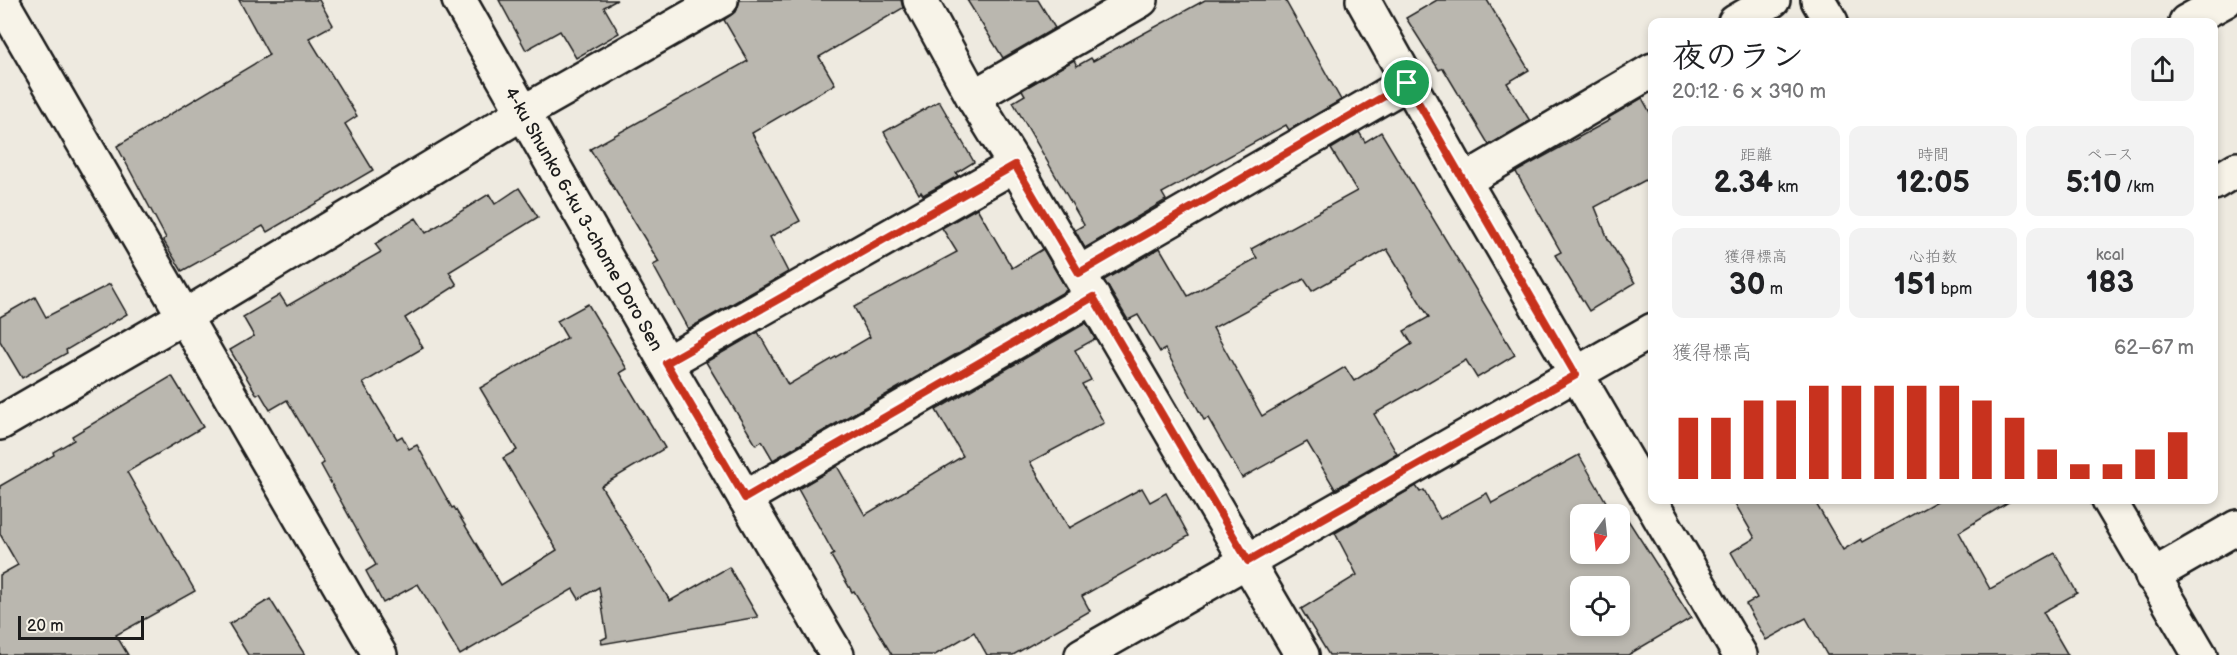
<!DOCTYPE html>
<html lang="ja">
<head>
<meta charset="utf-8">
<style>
	:root { --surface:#fff; --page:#f2f2f2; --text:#202124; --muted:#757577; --accent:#c8321e }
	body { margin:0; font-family:"Balsamiq Sans","Klee One",sans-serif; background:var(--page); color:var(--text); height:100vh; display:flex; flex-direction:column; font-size:22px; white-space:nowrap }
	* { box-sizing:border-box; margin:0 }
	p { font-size:20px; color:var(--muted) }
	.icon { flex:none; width:33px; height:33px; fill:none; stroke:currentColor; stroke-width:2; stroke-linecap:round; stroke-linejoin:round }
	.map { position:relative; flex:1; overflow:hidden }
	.drawer { position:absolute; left:1648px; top:18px; width:570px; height:486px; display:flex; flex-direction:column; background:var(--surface); border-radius:12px; box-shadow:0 3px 9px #0003 }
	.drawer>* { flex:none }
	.needle { width:39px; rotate:195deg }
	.fabs { position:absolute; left:1570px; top:504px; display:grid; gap:12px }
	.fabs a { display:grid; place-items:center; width:60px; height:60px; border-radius:12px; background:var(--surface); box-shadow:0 3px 9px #0003; font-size:30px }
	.scale { position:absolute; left:18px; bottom:15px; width:126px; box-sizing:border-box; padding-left:6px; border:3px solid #1c1c1c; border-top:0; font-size:16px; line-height:21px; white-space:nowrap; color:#1c1c1c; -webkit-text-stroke:4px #f7f3e8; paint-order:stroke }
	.pin { position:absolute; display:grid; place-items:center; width:51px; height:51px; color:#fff; margin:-26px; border:3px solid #fff; border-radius:50%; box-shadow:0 2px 6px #0007 }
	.round { display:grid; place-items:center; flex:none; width:63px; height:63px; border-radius:12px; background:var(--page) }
	.overview { display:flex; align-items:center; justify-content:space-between; height:102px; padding:0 24px }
	h1 { font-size:33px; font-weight:600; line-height:45px }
	.stats { display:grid; grid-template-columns:repeat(3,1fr); gap:9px; height:102px; padding:6px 24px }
	.stats div { display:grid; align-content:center; border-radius:12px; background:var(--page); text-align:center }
	.stats b { font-size:30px; font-weight:600 }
	.stats small { font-size:16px; font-weight:400 }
	.stats p { font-size:16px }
	.chart { height:168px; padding:12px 24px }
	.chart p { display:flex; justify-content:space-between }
	.chart svg { width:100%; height:108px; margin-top:6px; stroke:var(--accent); stroke-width:6 }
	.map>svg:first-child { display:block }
</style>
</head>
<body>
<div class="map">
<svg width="2237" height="655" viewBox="0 0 2237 655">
	<rect width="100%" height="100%" fill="#eeeae0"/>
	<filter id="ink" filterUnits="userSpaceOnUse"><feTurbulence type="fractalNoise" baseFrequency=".0167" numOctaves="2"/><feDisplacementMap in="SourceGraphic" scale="12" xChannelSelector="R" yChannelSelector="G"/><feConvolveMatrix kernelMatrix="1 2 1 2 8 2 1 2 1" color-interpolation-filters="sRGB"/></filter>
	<g filter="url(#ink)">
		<g fill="#bab7af" stroke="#1c1c1c" stroke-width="1.5" fill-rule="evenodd">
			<path d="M239,0H319L333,25L309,38L357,116L345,124L373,170L267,232L263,226L182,271L163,240L166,238L117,146L269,55Z"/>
			<path d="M499,0H617L604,7L619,33L576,58L560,31L526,50Z"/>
			<path d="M740,0H901L903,8L819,57L835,84L752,133L800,221L770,237L788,272L688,329L653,265L659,262L590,149L748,61L724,20L737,10Z"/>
			<path d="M967,0H1038L1055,28L1003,58Z"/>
			<path d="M1205,0H1285L1341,100L1289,130L1286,125L1162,193L1166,200L1085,248L1075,230L1084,225L1013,102L1025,95L1022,90L1074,60L1077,66L1091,58L1093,61Z"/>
			<path d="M1437,0H1487L1529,70L1507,83L1530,121L1489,145L1443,68L1439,70L1406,18Z"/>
			<path d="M1642,98L1653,118V176L1595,207L1608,239L1635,283L1589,311L1555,255L1561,252L1516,172L1610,120L1608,118Z"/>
			<path d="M939,101L974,162L956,173L958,176L923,195L921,192L919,194L884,132Z"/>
			<path d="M1359,132L1365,142L1381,132L1515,355L1477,378L1466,360L1374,414L1397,454L1335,489L1307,442L1242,478L1208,418L1204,420L1165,349L1160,352L1138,315L1128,320L1104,280L1160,248L1188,296L1257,258L1251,249L1357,191L1331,149ZM1387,249L1429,317L1404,331L1412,344L1354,381L1345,367L1262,416L1213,328L1304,279L1312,291Z"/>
			<path d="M519,188L538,217L449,272L457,285L405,318L423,348L363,383L397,439L402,436L409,449L417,445L452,508L454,507L501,585L557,550L503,458L517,450L480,388L567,338L557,321L588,304L627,369L620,373L665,448L601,486L670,601L729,567L758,617L602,644L601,640L607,637L599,587L579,599L573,589L460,655L418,584L383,603L366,571L376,565L321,465L324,463L287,400L270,410L260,393L257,395L230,350L254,336L243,317L280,295L287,306L381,252L375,244L416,218L426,233L489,194L495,204Z"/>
			<path d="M977,208L1012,268L1043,249L1067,290L773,460L762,441L756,445L706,362L758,332L788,385L870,337L854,307L957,252L942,228Z"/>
			<path d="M110,284L127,314L66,350L67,353L22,378L0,341V317L35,297L46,317Z"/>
			<path d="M1086,323L1095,339L1075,350L1091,380L1082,384L1104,423L1030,462L1069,528L1142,488L1150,502L1166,493L1189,536L1082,596L1090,611L1013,655H987L974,632L935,655H892L854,591L852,592L831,556L834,554L798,489L837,466L865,515L963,456L936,410Z"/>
			<path d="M172,376L203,427L127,472L195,591L116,635L128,655H0V575L18,565L0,534V486L54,455L53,452L74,440L72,436Z"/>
			<path d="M1579,455L1613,514H1581V554H1620V525L1628,520L1691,618L1628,655H1329L1301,609L1357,575L1335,533L1416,486L1420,492L1424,490L1440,519L1487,493L1492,503ZM1581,586H1620V626H1581Z"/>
			<path d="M1733,500H1814L1843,550L1861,539L1863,542L1939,500H2012L1959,532L1990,589L2055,553L2077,593L2043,612L2068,655H1827L1806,618L1766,640L1746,604L1757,598L1731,552L1755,538Z"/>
			<path d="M270,599L305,655H248L229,624Z"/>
		</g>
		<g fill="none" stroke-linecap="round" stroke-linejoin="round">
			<g stroke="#1c1c1c" stroke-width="38">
				<g id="street">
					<path d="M1,0L380,655"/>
					<path id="s1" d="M459,0L666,363L837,655"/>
					<path d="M920,0L973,97L1015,165L1302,655"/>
					<path d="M1363,0L1464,181L1740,655"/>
					<path d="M1818,0L1831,22"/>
					<path d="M1735,22L1773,0"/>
					<path d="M2186,22L2226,0"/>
					<path d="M973,97L1141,0"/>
					<path d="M1464,181L1653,70"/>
					<path d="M2214,183L2237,169"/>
					<path d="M1079,273L1407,83"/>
					<path d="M666,363L1015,165"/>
					<path d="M0,423L185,316L524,112L721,0"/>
					<path d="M745,498L1093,297"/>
					<path d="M2109,500L2200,655"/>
					<path d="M2152,576L2237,527"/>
					<path d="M1082,655L1653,330"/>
				</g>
			</g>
			<use href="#street" stroke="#f7f3e8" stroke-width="33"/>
		</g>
	</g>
	<g fill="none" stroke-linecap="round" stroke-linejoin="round" filter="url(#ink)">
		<g stroke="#fff" stroke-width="12">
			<path id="route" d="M1407,83L1576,375L1248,561L1093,297L745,498L666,363L1015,165L1079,273Z"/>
		</g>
		<use href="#route" stroke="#c8321e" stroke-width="8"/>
	</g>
	<g text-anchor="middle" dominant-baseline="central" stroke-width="4.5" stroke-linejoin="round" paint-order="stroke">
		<g font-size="18" fill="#1c1c1c" stroke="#f7f3e8">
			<text stroke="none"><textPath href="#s1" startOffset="252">4-ku Shunko 6-ku 3-chome Doro Sen</textPath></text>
		</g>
	</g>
</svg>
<div class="fabs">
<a><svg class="needle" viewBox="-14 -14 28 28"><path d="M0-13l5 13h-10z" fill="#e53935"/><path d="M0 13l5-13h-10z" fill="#757577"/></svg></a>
<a><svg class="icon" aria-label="locate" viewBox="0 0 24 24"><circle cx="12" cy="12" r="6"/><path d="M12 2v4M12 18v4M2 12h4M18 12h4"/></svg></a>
</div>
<div class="scale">20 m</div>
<div class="pin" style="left:1407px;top:83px;background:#1e9e55"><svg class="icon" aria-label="arrive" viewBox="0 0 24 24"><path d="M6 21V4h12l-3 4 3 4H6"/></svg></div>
<section class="drawer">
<div class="overview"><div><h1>夜のラン</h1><p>20:12 · 6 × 390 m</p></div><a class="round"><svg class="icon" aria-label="share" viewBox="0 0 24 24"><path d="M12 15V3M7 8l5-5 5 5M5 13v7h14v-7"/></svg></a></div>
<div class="stats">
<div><p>距離</p><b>2.34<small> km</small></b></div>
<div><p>時間</p><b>12:05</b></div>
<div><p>ペース</p><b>5:10<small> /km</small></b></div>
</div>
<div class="stats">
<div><p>獲得標高</p><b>30<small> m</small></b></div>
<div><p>心拍数</p><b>151<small> bpm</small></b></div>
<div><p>kcal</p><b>183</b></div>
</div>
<div class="chart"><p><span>獲得標高</span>62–67 m</p>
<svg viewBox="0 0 160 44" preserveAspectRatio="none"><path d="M5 44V19M15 44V19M25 44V12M35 44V12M45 44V6M55 44V6M65 44V6M75 44V6M85 44V6M95 44V12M105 44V19M115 44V32M125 44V38M135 44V38M145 44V32M155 44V25"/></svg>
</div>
</section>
</div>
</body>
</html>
